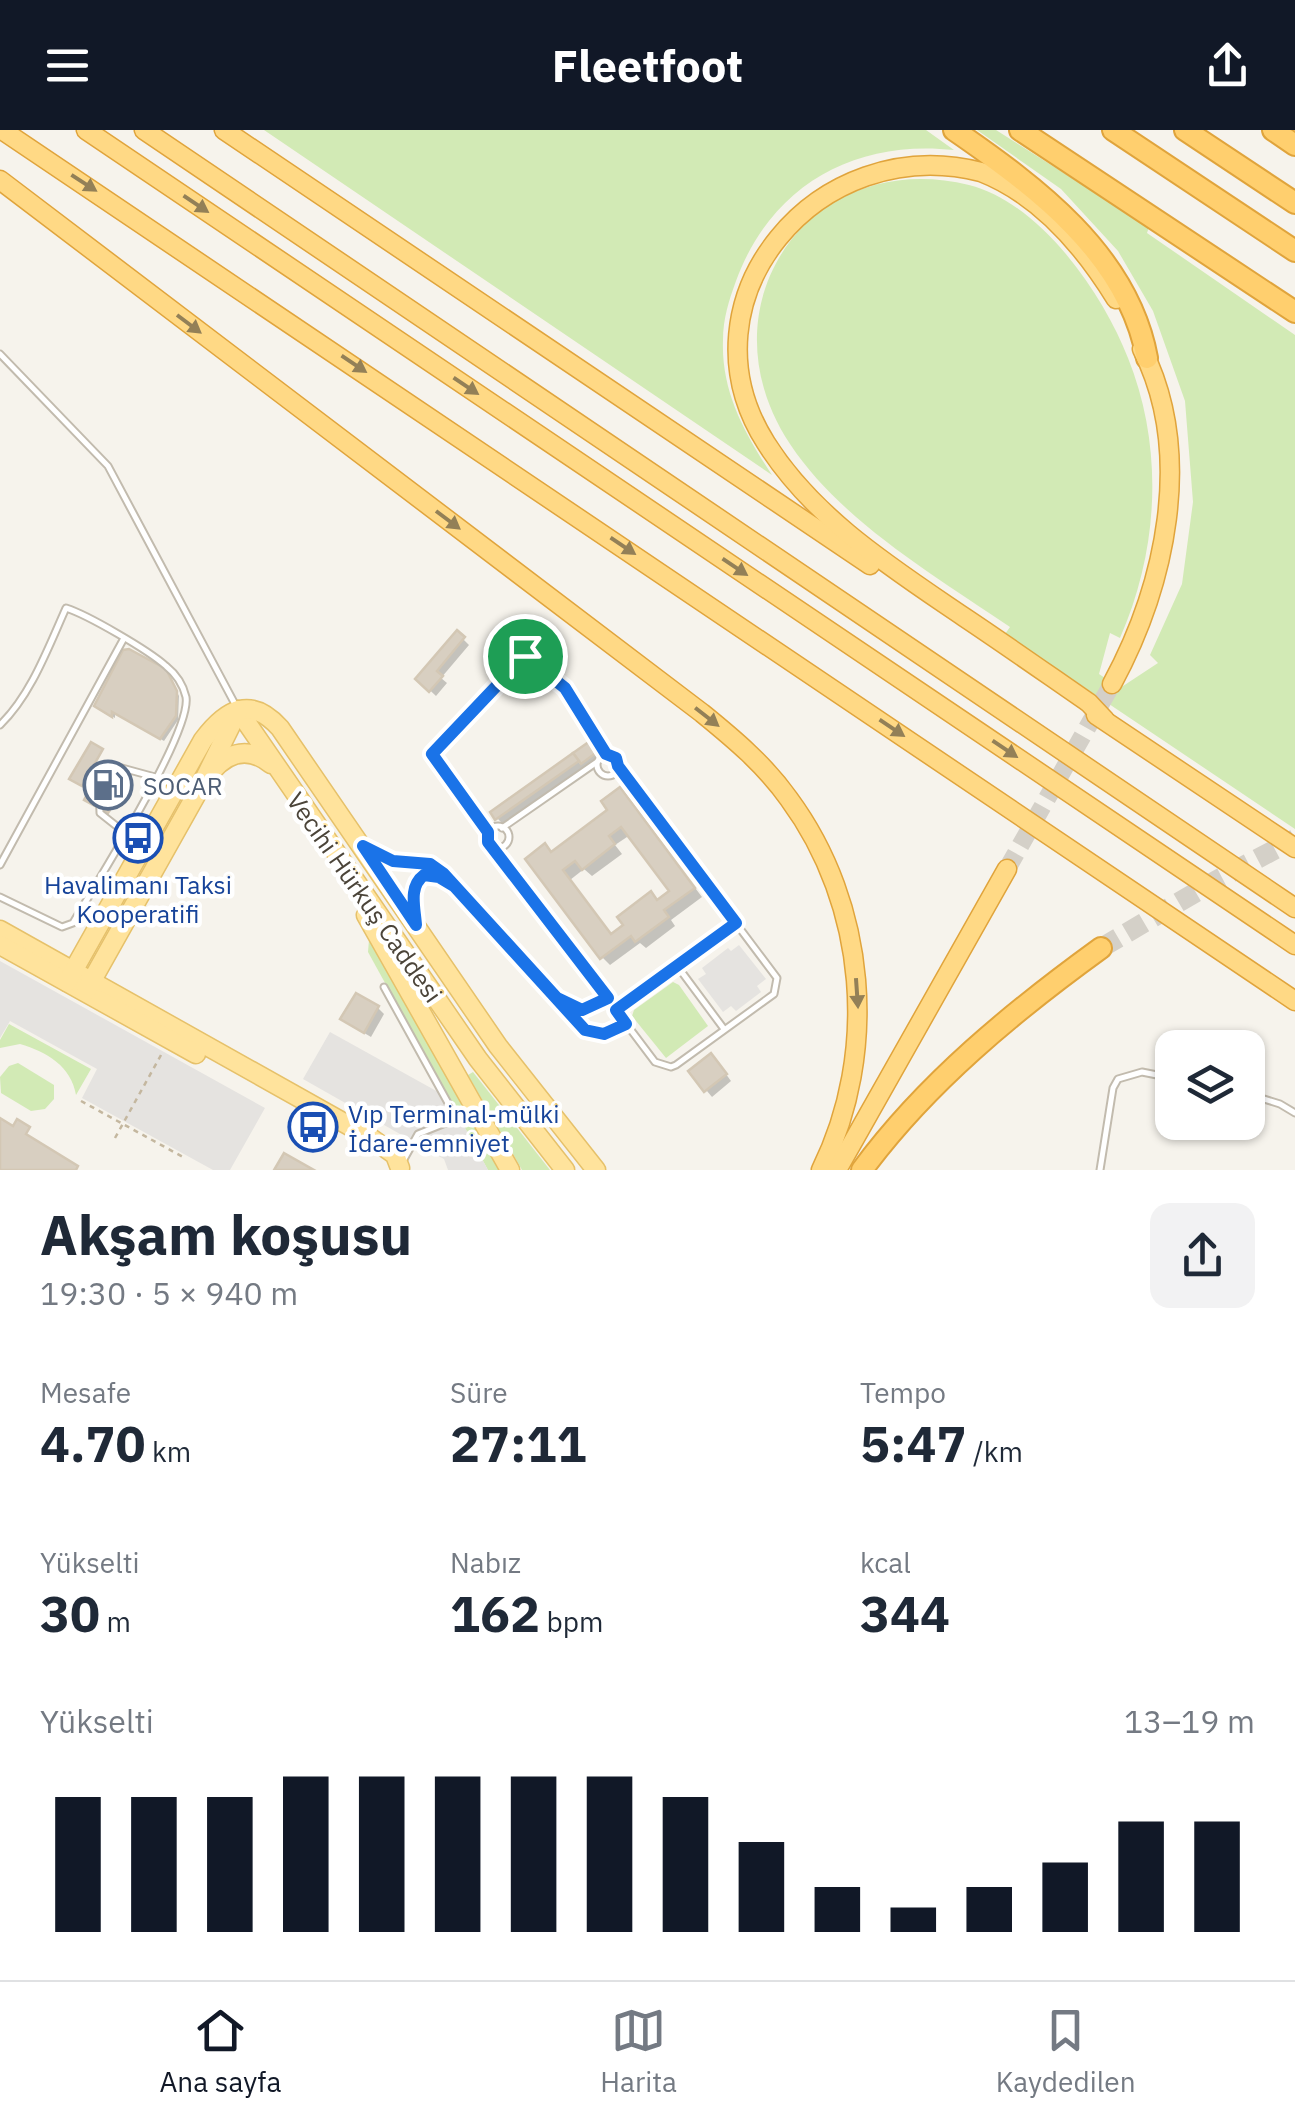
<!DOCTYPE html>
<html lang="tr">
<head>
<meta charset="utf-8">
<style>
	:root { --surface:#fff; --page:#f2f2f3; --text:#1f2937; --muted:#747a83; --line:#e0e1e3; --accent:#111827 }
	body { margin:0; font-family:"IBM Plex Sans",sans-serif; background:var(--page); color:var(--text); height:100vh; display:flex; flex-direction:column; font-size:38px; white-space:nowrap }
	* { box-sizing:border-box; margin:0 }
	p { font-size:32px; color:var(--muted) }
	.icon { flex:none; width:55px; height:55px; fill:none; stroke:currentColor; stroke-width:2; stroke-linecap:round; stroke-linejoin:round }
	.map { position:relative; height:1040px; overflow:hidden }
	.side { display:flex; flex-direction:column; background:var(--surface); flex:1 }
	.side>* { flex:none }
	.tools { position:absolute; left:1155px; top:900px; display:grid; gap:20px }
	.tools a { display:grid; place-items:center; width:110px; height:110px; border-radius:20px; background:var(--surface); box-shadow:0 2px 8px #0004; font-size:50px }
	.pin { position:absolute; display:grid; place-items:center; width:85px; height:85px; color:#fff; margin:-42px; border:5px solid #fff; border-radius:50%; box-shadow:0 2px 10px #0007 }
	.round { display:grid; place-items:center; flex:none; width:105px; height:105px; border-radius:20px; background:var(--page) }
	.summary { display:flex; align-items:center; justify-content:space-between; height:170px; padding:0 40px }
	h1 { font-size:55px; font-weight:700; line-height:75px }
	.stats { display:grid; grid-template-columns:repeat(3,1fr); gap:15px; height:170px; padding:10px 40px }
	.stats div { display:grid; align-content:center }
	.stats b { font-size:50px; font-weight:700 }
	.stats small { font-size:28px; font-weight:400 }
	.stats p { font-size:28px }
	.chart { height:280px; padding:20px 40px }
	.chart p { display:flex; justify-content:space-between }
	.chart svg { width:100%; height:180px; margin-top:10px; stroke:var(--accent); stroke-width:6 }
	header { display:flex; justify-content:space-between; align-items:center; height:130px; padding:0 40px; background:var(--accent); color:#fff; font-size:45px; font-weight:700 }
	.tabs { display:flex; justify-content:space-around; align-items:center; height:140px; border-top:2px solid var(--line); background:var(--surface); font-size:28px; color:var(--muted) }
	.tabs a { display:grid; justify-items:center; gap:5px }
	.tabs .current { color:var(--accent) }
	.map>svg:first-child { display:block }
</style>
</head>
<body>
<header><svg class="icon" aria-label="menu" viewBox="0 0 24 24"><path d="M4 6h16M4 12h16M4 18h16"/></svg>Fleetfoot<svg class="icon" aria-label="share" viewBox="0 0 24 24"><path d="M12 15V3M7 8l5-5 5 5M5 13v7h14v-7"/></svg></header>
<div class="map">
<svg width="1295" height="1040" viewBox="0 0 1295 1040">
	<rect width="100%" height="100%" fill="#f6f3ec"/>
	<g fill="#d2eab5">
		<path d="M264,0H926L954,20C855,9 771,55 736,151C729,170 723,189 723,210C721,262 745,304 772,345Z"/>
		<path d="M977,0H996L1149,97L1147,103L1295,205V699L1005,504L1010,497C935,446 841,391 790,314C699,177 808,16 969,55C1041,73 1103,164 1128,228C1164,318 1159,419 1120,508L1110,503L1099,544L1120,558L1158,533L1150,525L1182,454L1193,372L1185,271L1153,181L1118,121L1061,59Z"/>
		<path d="M369,810L501,1040H488L368,822Z"/>
		<path d="M673,852L679,855L708,896L666,928L632,886L634,880Z"/>
		<path d="M9,894L91,939L76,965C71,936 47,922 20,914L0,918V910Z"/>
		<path d="M18,933L54,955V969L45,979L31,981L1,963L0,947L9,936Z"/>
		<path d="M473,942L550,1040H522L468,945Z"/>
	</g>
	<g fill="#e5e3e0">
		<path d="M739,815L766,849L757,856L761,862L736,881L731,876L723,882L698,849L706,844L702,838L728,818L731,821Z"/>
		<path d="M0,831L265,978L230,1040H213L82,968L97,939L10,891L0,908Z"/>
		<path d="M330,902L449,968L488,1040H448L444,1029L303,949Z"/>
	</g>
	<g fill="#0003" fill-rule="evenodd">
		<path d="M457,503L469,515L441,548L447,553L436,566L418,549Z"/>
		<path d="M169,546L179,566L178,590L164,611L115,583V588L100,579Z"/>
		<path d="M92,615L102,622L94,635L103,640L106,635L129,648L110,682L87,669L94,657L73,648Z"/>
		<path d="M593,618L599,626L503,694L497,688L573,626L580,634Z"/>
		<path d="M628,669L702,767L671,790L675,796L646,818L640,813L610,835L602,827L552,724ZM630,705L672,761L612,806L570,750L584,739L592,746L622,724L615,715Z"/>
		<path d="M378,878L384,884L371,907L349,894Z"/>
		<path d="M717,932L731,951L712,967L691,942Z"/>
	</g>
	<g fill="#d8cfc1" stroke="#d3c7b4" stroke-width="2.5" fill-rule="evenodd">
		<path d="M457,500L465,507L437,541L443,546L429,562L415,549Z"/>
		<path d="M129,519L166,539L177,561L176,586L160,609L112,582V587L94,576L123,520Z"/>
		<path d="M590,611L597,622L581,634L573,623Z"/>
		<path d="M91,612L103,619L82,656L69,649Z"/>
		<path d="M573,623L579,631L495,690L490,682Z"/>
		<path d="M105,632L130,645L108,683L84,670Z"/>
		<path d="M620,657L695,758L664,780L669,787L635,812L631,806L600,829L525,729L545,713L551,722L607,680L601,671ZM621,697L669,761L657,770L651,761L617,787L623,795L611,804L563,740L575,731L582,740L615,714L609,706Z"/>
		<path d="M356,863L379,876L364,903L340,889Z"/>
		<path d="M711,923L727,944L704,962L688,941Z"/>
		<path d="M0,988L13,996L17,989L30,997L26,1004L78,1036L76,1040H0Z"/>
		<path d="M284,1023L314,1040H274Z"/>
	</g>
	<g fill="none" stroke-linecap="round" stroke-linejoin="round">
		<path stroke="#d4d0c8" stroke-width="18" stroke-dasharray="18 9" stroke-linecap="butt" d="M1007,739L1112,554"/>
		<path stroke="#d4d0c8" stroke-width="20" stroke-dasharray="20 10" stroke-linecap="butt" d="M1101,818L1215,751L1295,709"/>
		<g stroke="#c2bbae" stroke-width="9">
			<g id="service">
				<path d="M0,224L108,336L236,576"/>
				<path d="M0,595C31,565 48,518 66,478C88,485 148,520 166,536C176,544 183,554 186,567C192,602 95,755 73,793L62,797L0,767"/>
				<circle cx="608" cy="635" r="11"/>
				<circle cx="498" cy="707" r="11"/>
				<path d="M502,698L597,632"/>
				<path d="M124,702L100,683C98,666 109,649 122,638L155,647"/>
				<path d="M488,702L432,624L525,527L565,558L606,624"/>
				<path d="M493,717L655,932L671,937L676,935L774,864L777,848L618,636"/>
				<path d="M374,722C397,735 423,729 443,743L585,900L604,904L626,894"/>
				<path d="M0,735L123,510"/>
				<path d="M416,787L414,763L418,749L431,745L450,753"/>
				<path d="M678,837L724,899"/>
				<path d="M384,857L453,982L448,992L418,1004L403,1031"/>
				<path d="M560,869L583,880L607,868"/>
				<path d="M616,880L735,794"/>
				<path d="M1248,964L1280,974L1295,983"/>
				<path d="M1100,1040L1113,958L1118,949L1142,942L1172,948"/>
			</g>
		</g>
		<g stroke="#e6c16a" stroke-width="21">
			<g id="primary">
				<path d="M238,580L478,929L565,1040"/>
				<path d="M212,641C229,621 250,617 271,634"/>
				<path d="M366,785L510,1040"/>
				<path d="M0,800L371,1008L395,1025L400,1038"/>
				<path d="M0,815L196,924"/>
				<path d="M67,852L203,610C227,578 251,566 280,598L498,916L596,1040"/>
				<path d="M86,861L200,658L238,581"/>
			</g>
		</g>
		<g stroke="#e0a43c" stroke-width="21">
			<g id="trunk">
				<path d="M2,0L1295,871"/>
				<path d="M86,0L1295,815"/>
				<path d="M144,0L1295,778"/>
				<path d="M224,0L870,435"/>
				<path d="M0,50L702,583C734,609 765,635 789,669C867,775 879,922 821,1040"/>
				<path d="M1112,554C1165,456 1195,324 1142,219"/>
				<path d="M1096,585L1295,718"/>
				<path d="M1105,590L1089,573C1047,544 1006,515 964,487C892,438 814,389 766,313C675,170 818,0 981,42C1040,65 1084,117 1116,169"/>
				<path d="M837,1040L1007,739"/>
			</g>
		</g>
		<g stroke="#e0a43c" stroke-width="24">
			<g id="motorway">
				<path d="M954,0C1035,56 1128,124 1147,228"/>
				<path d="M1020,0L1295,182"/>
				<path d="M1113,0L1295,121"/>
				<path d="M1185,0L1295,73"/>
				<path d="M1273,0L1295,15"/>
				<path d="M862,1040C926,953 1014,881 1101,818"/>
			</g>
		</g>
		<g stroke="#c4b79f" stroke-width="2.5" stroke-dasharray="5 5" stroke-linecap="butt">
			<path d="M81,971L183,1027"/>
			<path d="M115,1008L161,925"/>
		</g>
		<use href="#service" stroke="#fff" stroke-width="5"/>
		<use href="#primary" stroke="#ffe39c" stroke-width="18"/>
		<use href="#trunk" stroke="#ffd985" stroke-width="18"/>
		<use href="#motorway" stroke="#ffcf6e" stroke-width="20"/>
	</g>
	<defs><path id="oneway-solid" d="M-6-.8H1V-3.2L6.5 0L1 3.2V.8H-6Z" transform="scale(2.5)"/></defs>
	<g fill="#938057">
		<use href="#oneway-solid" transform="translate(84 53) rotate(33)"/>
		<use href="#oneway-solid" transform="translate(196 74) rotate(34)"/>
		<use href="#oneway-solid" transform="translate(189 194) rotate(37)"/>
		<use href="#oneway-solid" transform="translate(354 234) rotate(34)"/>
		<use href="#oneway-solid" transform="translate(466 256) rotate(34)"/>
		<use href="#oneway-solid" transform="translate(448 390) rotate(37)"/>
		<use href="#oneway-solid" transform="translate(623 416) rotate(34)"/>
		<use href="#oneway-solid" transform="translate(735 437) rotate(34)"/>
		<use href="#oneway-solid" transform="translate(707 587) rotate(38)"/>
		<use href="#oneway-solid" transform="translate(892 598) rotate(34)"/>
		<use href="#oneway-solid" transform="translate(1005 619) rotate(34)"/>
		<use href="#oneway-solid" transform="translate(857 863) rotate(86)"/>
	</g>
	<g fill="none" stroke-linecap="round" stroke-linejoin="round">
		<g stroke="#fff" stroke-width="20">
			<path id="route" d="M525,526L432,624L488,702V712L608,868L582,880L557,868L444,744L430,734L393,731L363,716L416,795C415,778 408,757 424,745L439,747L454,756L585,900L604,904L626,894L616,880L736,793L618,636L616,628L606,624L565,558L525,526"/>
		</g>
		<use href="#route" stroke="#1a73e8" stroke-width="12"/>
	</g>
	<defs>
		<g id="fuel-ring" transform="scale(2.5)"><circle r="9.5" fill="#fff" stroke="#5c6f8a" stroke-width="1.5"/><path d="M-5.5-6h7V0h2V4h1.3V-2.5L3-4.5l.8-.8L6-3V5H2.5V1h-1V6h-7ZM-4.2-4.7v3.2H.2V-4.7Z" fill="#5c6f8a"/></g>
		<g id="bus-ring" transform="scale(2.5)"><circle r="9.5" fill="#fff" stroke="#1a4fb4" stroke-width="1.5"/><path d="M-5-6H5V4H4V6H2V4H-2V6H-4V4H-5ZM-3.5-4V0h7V-4ZM-3.5 1.2v1.5H-2V1.2ZM2 1.2v1.5H3.5V1.2Z" fill="#1a4fb4"/></g>
	</defs>
	<g fill-rule="evenodd">
		<use href="#fuel-ring" x="108" y="655"/>
		<use href="#bus-ring" x="138" y="708"/>
		<use href="#bus-ring" x="313" y="997"/>
	</g>
	<g text-anchor="middle" dominant-baseline="central" stroke-width="9" stroke-linejoin="round" paint-order="stroke">
		<g font-size="25" fill="#4e5e75" stroke="#fff" text-anchor="start">
			<text x="143" y="655">SOCAR</text>
		</g>
		<g font-size="25" fill="#164399" stroke="#fff">
			<text x="138" y="754">Havalimanı Taksi<tspan x="138" dy="29">Kooperatifi</tspan></text>
			<text x="348" y="983" text-anchor="start">Vıp Terminal-mülki<tspan x="348" dy="29">İdare-emniyet</tspan></text>
		</g>
		<g font-size="25" fill="#4b4439" stroke="#fff">
			<text transform="translate(365 767) rotate(55)">Vecihi Hürkuş Caddesi</text>
		</g>
	</g>
</svg>
<div class="tools">
<a><svg class="icon" aria-label="layers" viewBox="0 0 24 24"><path d="M12 4l9 5-9 5-9-5zM3 14l9 5 9-5"/></svg></a>
</div>
<div class="pin" style="left:525px;top:526px;background:#1e9e55"><svg class="icon" aria-label="arrive" viewBox="0 0 24 24"><path d="M6 21V4h12l-3 4 3 4H6"/></svg></div>
</div>
<section class="side">
<div class="summary"><div><h1>Akşam koşusu</h1><p>19:30 · 5 × 940 m</p></div><a class="round"><svg class="icon" aria-label="share" viewBox="0 0 24 24"><path d="M12 15V3M7 8l5-5 5 5M5 13v7h14v-7"/></svg></a></div>
<div class="stats">
<div><p>Mesafe</p><b>4.70<small> km</small></b></div>
<div><p>Süre</p><b>27:11</b></div>
<div><p>Tempo</p><b>5:47<small> /km</small></b></div>
</div>
<div class="stats">
<div><p>Yükselti</p><b>30<small> m</small></b></div>
<div><p>Nabız</p><b>162<small> bpm</small></b></div>
<div><p>kcal</p><b>344</b></div>
</div>
<div class="chart"><p><span>Yükselti</span>13–19 m</p>
<svg viewBox="0 0 160 44" preserveAspectRatio="none"><path d="M5 44V11M15 44V11M25 44V11M35 44V6M45 44V6M55 44V6M65 44V6M75 44V6M85 44V11M95 44V22M105 44V33M115 44V38M125 44V33M135 44V27M145 44V17M155 44V17"/></svg>
</div>
</section>
<nav class="tabs">
<a class="current"><svg class="icon" aria-label="home" viewBox="0 0 24 24"><path d="M3 11l9-7 9 7M6 9v11h12V9"/></svg>Ana sayfa</a>
<a><svg class="icon" aria-label="map" viewBox="0 0 24 24"><path d="M3 6l6-2 6 2 6-2v14l-6 2-6-2-6 2zM9 4v14M15 6v14"/></svg>Harita</a>
<a><svg class="icon" aria-label="saved" viewBox="0 0 24 24"><path d="M7 4h10v16l-5-4-5 4z"/></svg>Kaydedilen</a>
</nav>
</body>
</html>
